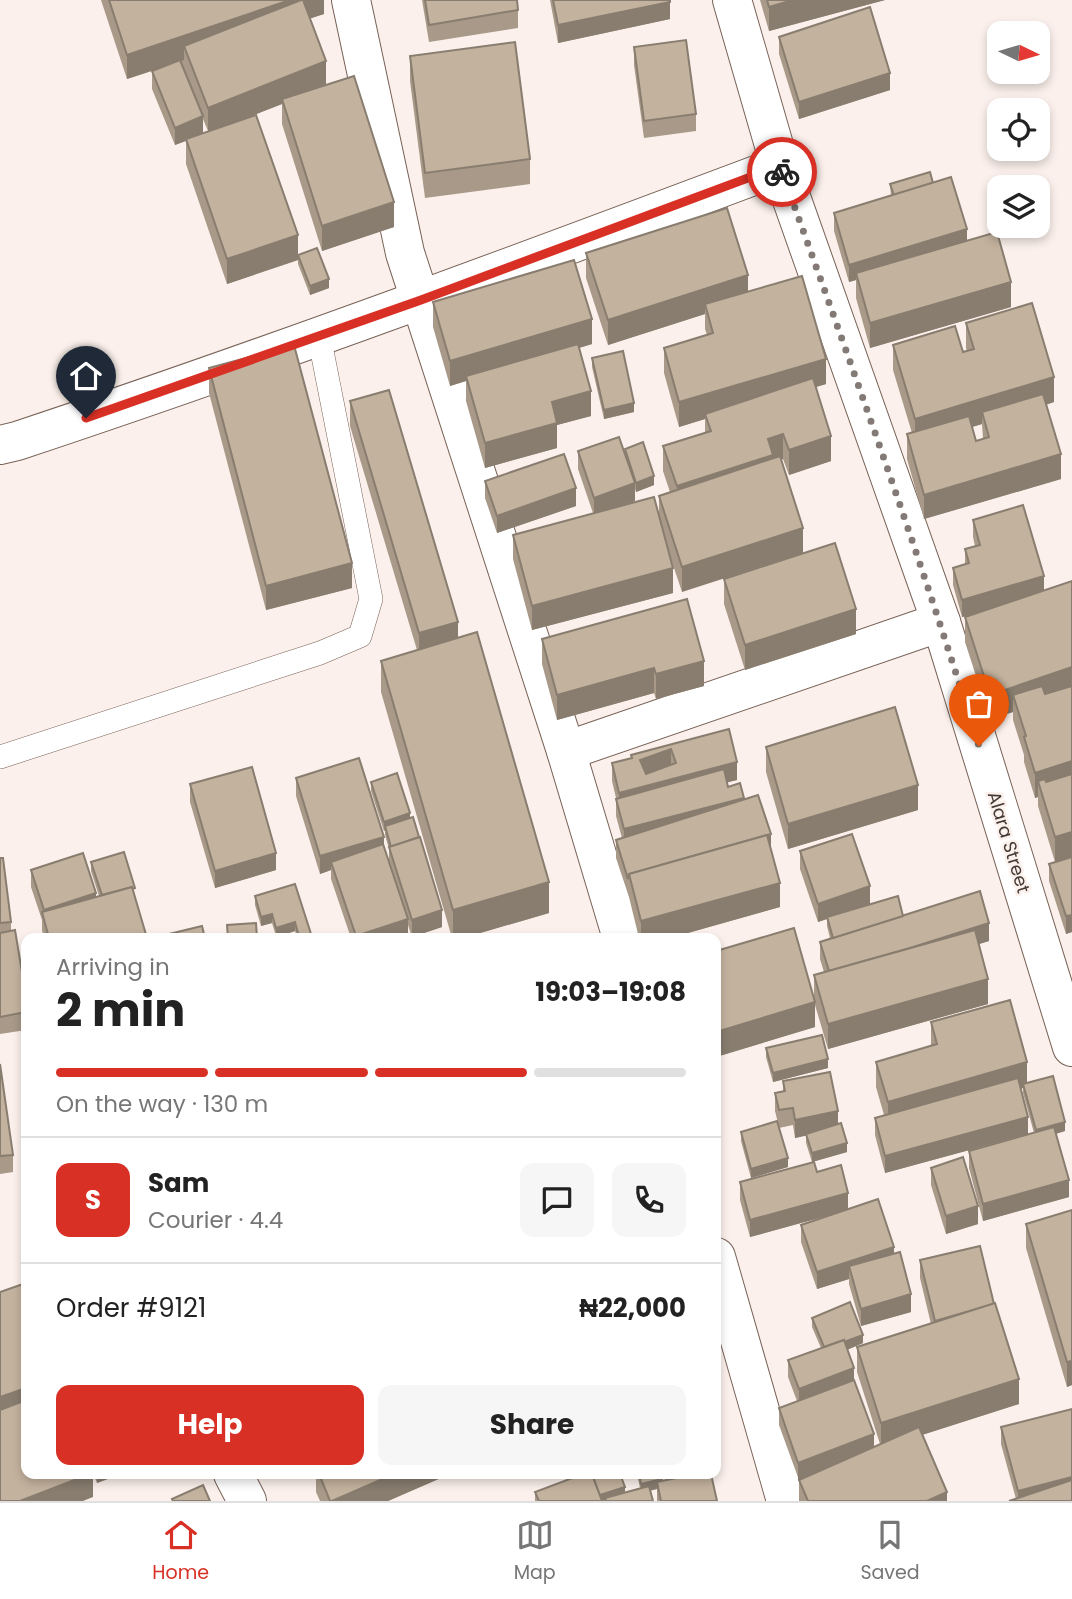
<!DOCTYPE html>
<html lang="en">
<head>
<meta charset="utf-8">
<style>
  :root { --surface:#fff; --page:#f6f6f6; --text:#222; --muted:#767676; --line:#e0e0e0; --accent:#d93025 }
  body { margin:0; font-family:Poppins,sans-serif; background:var(--page); color:var(--text); height:100vh; display:flex; flex-direction:column; font-size:26px; white-space:nowrap }
  * { box-sizing:border-box; margin:0 }
  p { font-size:23px; color:var(--muted) }
  .icon { flex:none; width:38px; height:38px; fill:none; stroke:currentColor; stroke-width:2; stroke-linecap:round; stroke-linejoin:round }
  .map { position:relative; flex:1; overflow:hidden }
  .drawer { position:absolute; left:21px; top:933px; width:700px; height:546px; display:flex; flex-direction:column; background:var(--surface); border-radius:14px; box-shadow:0 4px 10px #0003 }
  .drawer>* { flex:none }
  .needle { width:46px; rotate:95deg }
  .controls { position:absolute; left:987px; top:21px; display:grid; gap:14px }
  .controls a { display:grid; place-items:center; width:63px; height:63px; border-radius:14px; background:var(--surface); box-shadow:0 4px 10px #0003; font-size:35px }
  .pin { position:absolute; display:grid; place-items:center; width:60px; height:60px; color:#fff; margin:-72px -30px; border-radius:50% 50% 50% 0; rotate:-45deg; box-shadow:0 0 7px #0007 }
  .pin .icon { rotate:45deg }
  .courier { position:absolute; display:grid; place-items:center; width:70px; height:70px; margin:-35px; border:5px solid #d93025; border-radius:50%; background:#fff; color:#222; box-shadow:0 2px 9px #0007 }
  .head em { font-style:normal; font-weight:700 }
  .head div { display:flex; flex-direction:column-reverse }
  .head { display:flex; align-items:center; justify-content:space-between; height:119px; padding:0 35px }
  h1 { font-size:46px; font-weight:700; line-height:52px }
  .bar { display:grid; grid-template-columns:repeat(4,1fr); gap:10px 7px; align-content:center; height:84px; padding:0 35px }
  .bar i { height:9px; border-radius:5px; background:var(--line) }
  .bar .current { background:var(--accent) }
  .bar p { grid-column:span 4 }
  .line { display:flex; align-items:center; gap:18px; padding:0 35px; border-top:2px solid var(--line) }
  .line div { flex:1 }
  .round { display:grid; place-items:center; flex:none; width:74px; height:74px; border-radius:14px; background:var(--page) }
  .button { display:flex; gap:14px; margin-top:auto; padding:14px 35px }
  .button a { flex:1; height:80px; border-radius:14px; background:var(--accent); color:#fff; font-size:28px; font-weight:700; line-height:80px; text-align:center }
  .button a+a { background:var(--page); color:var(--text) }
  .menu { display:flex; justify-content:space-around; align-items:center; height:98px; border-top:2px solid var(--line); background:var(--surface); font-size:19px; color:var(--muted) }
  .menu a { display:grid; justify-items:center; gap:4px }
  .menu .current { color:var(--accent) }
  .map>svg:first-child { display:block }
  .lines { fill:none; stroke-linecap:round; stroke-linejoin:round }
  .lane-casing { stroke:#786257; stroke-width:24 }
  .street-casing { stroke:#786257; stroke-width:40 }
  .lane { stroke:#fff; stroke-width:23 }
  .street { stroke:#fff; stroke-width:38 }
  .wall { fill:#a89988; fill-rule:evenodd }
  .shaded-wall { fill:#887d6f }
  .building { fill:#c3b29e; stroke:#887d6f; stroke-width:2; fill-rule:evenodd }
  .done { stroke:#847a75; stroke-width:7; stroke-dasharray:0 12.6 }
  .route { stroke:#d93025; stroke-width:9 }
  .labels { text-anchor:middle; dominant-baseline:central; stroke-width:5; stroke-linejoin:round; paint-order:stroke }
  .street-label { font-size:18px; fill:#443a35; stroke:#fbf0eb }
</style>
</head>
<body>
<div class="map">
<svg width="1072" height="1501" viewBox="0 0 1072 1501">
  <rect width="100%" height="100%" fill="#fbf0eb"/>
  <g class="lines">
    <defs>
      <path id="lane" d="M0 757 320 653 360 636 371 599 319 336"/>
      <g id="street">
        <path d="M351 0 405 253 566 751 622 938"/>
        <path d="M732 0 780 166 941 622 1072 1047"/>
        <path d="M0 445 17 441C273 356 527 261 780 166"/>
        <path d="M566 751 941 622"/>
        <path d="M716 1257 786 1501"/>
        <path d="M233 1474 247 1501"/>
      </g>
    </defs>
    <use href="#lane" class="lane-casing"/>
    <use href="#street" class="street-casing"/>
    <use href="#lane" class="lane"/>
    <use href="#street" class="street"/>
  </g>
  <g class="wall">
    <path d="M101 0H324V14L310 18 326 85 394 227 322 251 282 124V104L240 120 298 260 227 284 186 164V141L175 145 152 89V71L158 69 127 79ZM203 119 208 131 203 133Z"/>
    <path d="M422 0H517L518 10V28L429 42Z"/>
    <path d="M550 0H670V19L558 43Z"/>
    <path d="M760 0H885L769 31Z"/>
    <path d="M779 37 890 90 799 119 779 54Z"/>
    <path d="M634 47 696 114V131L644 138 634 65Z"/>
    <path d="M410 56 530 159V184L425 198 410 81Z"/>
    <path d="M933 183 967 241 1011 307 870 348 856 298V280L849 282 834 231V213L891 196 890 184Z"/>
    <path d="M586 253 748 291 826 384 816 387 831 461 789 475 783 459 781 460 682 592 668 550 673 593 532 630 513 559V535L593 513 578 469V451L625 453V449L654 485 636 492 635 489V501L620 506 659 514V496L670 492 663 471V446L705 433V419L679 427 664 373V348L707 335 705 329V314L608 345 586 278Z"/>
    <path d="M298 255 329 288 310 295 298 264Z"/>
    <path d="M433 302 592 344 579 348 591 416 557 425V448L485 468 466 401V381L450 386 433 327Z"/>
    <path d="M966 323 1054 402 1046 405 1061 479 924 519 907 459V434L912 433 893 370V345L963 352 967 351 966 348ZM982 424 983 439 976 441 972 427Z"/>
    <path d="M592 358 634 412 604 419 592 367Z"/>
    <path d="M209 368 352 588 266 610 209 393Z"/>
    <path d="M350 401 458 638 549 913 463 938H452L381 692V661L417 650 350 426Z"/>
    <path d="M485 481 576 506 497 533 485 498Z"/>
    <path d="M973 520 1044 591 1072 581V953V932L1066 934 1049 881V864L1055 862 1038 806V797L1035 798 1024 762V755L1013 720V712L990 719 965 642V617L975 613 962 617 953 585V568L965 564V549L975 546 973 537Z"/>
    <path d="M724 579 856 634 745 670 724 604Z"/>
    <path d="M687 599 704 686 656 699 654 693 557 720 542 664V639Z"/>
    <path d="M729 729 737 780 727 782 728 787 744 800 771 850 780 907 670 938H639L629 897 616 858V840L622 838 616 816V798L612 781V763L631 758V755Z"/>
    <path d="M766 747 918 810 788 849 766 772Z"/>
    <path d="M296 778 384 846 389 863V849L385 835V831H384L371 791V782L410 818 442 927 412 937 408 925V937L403 938H351L331 879V870L320 874 296 796Z"/>
    <path d="M190 784 276 870 215 888 190 802Z"/>
    <path d="M800 851 870 904 855 909 903 916 989 941 979 944 988 1004 828 1049 815 1005V1027L716 1057V951L814 997V975L824 972 820 959V942L830 938 827 926V919L818 922 800 869Z"/>
    <path d="M0 858 11 922V931L26 996V1030L0 1034Z"/>
    <path d="M91 862 135 897 147 938H44L42 930V920L31 887V870L96 897 99 896 91 871Z"/>
    <path d="M295 884 312 937 335 938H268V936H276L272 923 261 926 255 905V896ZM295 931 297 936H280Z"/>
    <path d="M931 1022 1027 1083 1065 1131 1056 1134 1069 1197 983 1221 969 1168V1151L1024 1135 885 1173 875 1135V1118L884 1115 876 1087V1062L931 1046ZM1023 1088V1093L1034 1133 1028 1134 1021 1089Z"/>
    <path d="M766 1048 828 1068 773 1082 766 1057Z"/>
    <path d="M0 1064 13 1155V1172L0 1174Z"/>
    <path d="M783 1081 838 1124 847 1152 812 1162 806 1143V1135L795 1138 793 1125 779 1128 788 1167 751 1178 741 1141V1132L778 1123 775 1111V1093L783 1091Z"/>
    <path d="M931 1168 978 1224 946 1234 931 1185Z"/>
    <path d="M817 1172 848 1209 894 1254 911 1312 861 1326 849 1284V1279L817 1289 801 1242V1225L826 1216 750 1237 740 1200V1182Z"/>
    <path d="M1072 1210V1385L1067 1387 1026 1248V1224Z"/>
    <path d="M920 1260 1019 1404 922 1435 947 1501H799V1480L779 1425V1408L797 1401 788 1377V1360L821 1348 812 1327V1318L863 1343 847 1350 854 1381 874 1447 880 1444 857 1372V1347L931 1324 920 1278Z"/>
    <path d="M1001 1427 1072 1501 1016 1499 1001 1444Z"/>
    <path d="M26 1474H121L97 1483 93 1474V1497Z"/>
    <path d="M316 1474H450L388 1501H320L316 1492Z"/>
    <path d="M637 1474H661L662 1481 665 1480 663 1474H711L717 1501H657V1489L650 1490 653 1501H535V1492H625L640 1488Z"/>
  </g>
  <g class="shaded-wall">
    <path d="M290 0H324V14L189 59 184 46V60L127 79V55Z"/>
    <path d="M793 0H885L769 31V7Z"/>
    <path d="M670 2V19L558 43V25Z"/>
    <path d="M326 61V86L282 99V104L208 133V108Z"/>
    <path d="M890 73V90L799 119V102Z"/>
    <path d="M203 116V134L175 145V128Z"/>
    <path d="M394 202V227L322 251V226Z"/>
    <path d="M967 229V246L856 273V280L849 282V265Z"/>
    <path d="M298 235V260L227 284V259Z"/>
    <path d="M748 275V300L705 304V314L608 345V320Z"/>
    <path d="M329 279V288L310 295V286Z"/>
    <path d="M1011 282V307L870 348V323Z"/>
    <path d="M592 319V344L467 381 466 376V381L450 386V361Z"/>
    <path d="M826 359V384L707 419 705 414V419L679 427V402Z"/>
    <path d="M1054 377V402L985 423 982 412V424L915 444V419Z"/>
    <path d="M591 391V416L557 425V448L485 468V443L552 402Z"/>
    <path d="M634 403V412L604 419V410Z"/>
    <path d="M783 434V459L773 462 677 511V486L768 439Z"/>
    <path d="M831 436V461L789 475V450Z"/>
    <path d="M1061 454V479L924 519V495Z"/>
    <path d="M654 476V485L636 492V483Z"/>
    <path d="M635 483V501L594 515V498Z"/>
    <path d="M576 488V506L497 533V516Z"/>
    <path d="M803 528V553L682 592V567Z"/>
    <path d="M352 563V588L266 610V586Z"/>
    <path d="M673 568V593L532 630V606Z"/>
    <path d="M1044 576V594L962 617V600Z"/>
    <path d="M856 609V634L745 670V645Z"/>
    <path d="M458 622V646L419 658V633Z"/>
    <path d="M704 661V686L656 699V674Z"/>
    <path d="M1072 667V691L1018 710 1013 695V712L990 719V695Z"/>
    <path d="M654 668V693L557 720V695Z"/>
    <path d="M671 749V766L640 778V760Z"/>
    <path d="M1072 761V786L1038 781V797L1035 798V773Z"/>
    <path d="M737 762V780L619 810V793Z"/>
    <path d="M918 785V810L788 849V824Z"/>
    <path d="M744 798V815L624 847V829Z"/>
    <path d="M410 813V822L385 826 384 831V822Z"/>
    <path d="M1072 832V857L1055 862V837Z"/>
    <path d="M771 834V851L634 895Z"/>
    <path d="M384 837V854L331 862V870L320 874V856Z"/>
    <path d="M276 853V870L215 888V871Z"/>
    <path d="M549 882V913L463 938H453V910Z"/>
    <path d="M780 883V907L670 938H641V921Z"/>
    <path d="M870 886V904L818 922V904Z"/>
    <path d="M96 893V910L44 920V910Z"/>
    <path d="M442 910V927L412 937V920Z"/>
    <path d="M272 914V923L261 926V917Z"/>
    <path d="M1072 915V932L1066 934V916Z"/>
    <path d="M408 919V937L403 938H356V936Z"/>
    <path d="M295 922V931L276 937V928Z"/>
    <path d="M989 923V941L829 990V973Z"/>
    <path d="M988 979V1004L828 1049V1024Z"/>
    <path d="M815 1002V1027L716 1057V1032Z"/>
    <path d="M828 1059V1068L773 1082V1073Z"/>
    <path d="M1027 1062V1087L1023 1084V1088L888 1127V1102Z"/>
    <path d="M838 1111V1129L795 1138V1120Z"/>
    <path d="M1028 1117V1134L885 1173V1156Z"/>
    <path d="M1065 1122V1131L1036 1139V1130Z"/>
    <path d="M847 1143V1152L812 1162V1153Z"/>
    <path d="M788 1158V1167L751 1178V1169Z"/>
    <path d="M1069 1180V1197L983 1221V1204Z"/>
    <path d="M848 1193V1210L750 1237V1220Z"/>
    <path d="M978 1206V1224L946 1234V1216Z"/>
    <path d="M894 1247V1264L849 1266V1279L817 1289V1272Z"/>
    <path d="M911 1294V1312L861 1326V1309Z"/>
    <path d="M863 1335V1343L825 1359V1350Z"/>
    <path d="M1072 1361V1385L1067 1387V1362Z"/>
    <path d="M854 1368V1386L799 1406V1389Z"/>
    <path d="M1019 1379V1404L881 1448V1423Z"/>
    <path d="M26 1388V1413L0 1422V1397Z"/>
    <path d="M874 1434V1452L798 1480V1463Z"/>
    <path d="M90 1474H93V1497L83 1501H20Z"/>
    <path d="M97 1474H121L97 1483Z"/>
    <path d="M394 1474H450L388 1501H332Z"/>
    <path d="M1072 1477V1495L1018 1501V1491Z"/>
    <path d="M662 1479V1488L657 1482V1489L641 1493V1484Z"/>
    <path d="M625 1487V1496L605 1498V1501H599V1495Z"/>
    <path d="M947 1492V1501H927Z"/>
  </g>
  <g class="building">
    <path d="M109 0H290L127 55Z"/>
    <path d="M301 0H303L326 61 208 108 184 46Z"/>
    <path d="M425 0H517L518 10 429 25Z"/>
    <path d="M553 0H670V2L558 25Z"/>
    <path d="M767 0H793L769 7Z"/>
    <path d="M870 7 890 73 799 102 779 37Z"/>
    <path d="M686 40 696 114 644 121 634 47Z"/>
    <path d="M515 42 530 159 425 173 410 56Z"/>
    <path d="M180 60 203 116 175 128 152 71Z"/>
    <path d="M354 76 394 202 322 226 282 99Z"/>
    <path d="M256 115 298 235 227 259 186 139Z"/>
    <path d="M930 172 933 183 894 195 890 184Z"/>
    <path d="M951 177 967 229 849 265 834 213Z"/>
    <path d="M727 208 748 275 608 320 586 253Z"/>
    <path d="M997 232 1011 282 870 323 856 273Z"/>
    <path d="M317 248 329 279 310 286 298 255Z"/>
    <path d="M574 260 592 319 450 361 433 302Z"/>
    <path d="M802 276 826 359 679 402 664 348 713 333 705 304Z"/>
    <path d="M1032 303 1054 377 915 419 893 345 955 326 963 352 974 349 966 323Z"/>
    <path d="M578 344 591 391 552 402 557 423 485 443 466 376Z"/>
    <path d="M294 345 352 563 266 586 209 368Z"/>
    <path d="M623 351 634 403 604 410 592 358Z"/>
    <path d="M813 378 831 436 789 450 783 434 768 439 773 455 677 486 663 446 711 431 705 414Z"/>
    <path d="M389 390 458 622 419 633 350 401Z"/>
    <path d="M1043 394 1061 454 924 495 907 434 969 416 976 441 989 437 982 412Z"/>
    <path d="M619 437 635 483 594 498 578 451Z"/>
    <path d="M643 442 654 476 636 483 625 449Z"/>
    <path d="M564 454 576 488 497 516 485 481Z"/>
    <path d="M780 456 803 528 682 567 659 496Z"/>
    <path d="M654 497 673 568 532 606 513 535Z"/>
    <path d="M1023 505 1044 576 962 600 953 568 969 563 965 549 980 545 973 520Z"/>
    <path d="M835 543 856 609 745 645 724 579Z"/>
    <path d="M1072 581V667L990 695 965 617Z"/>
    <path d="M687 599 704 661 656 674 654 668 557 695 542 639Z"/>
    <path d="M477 632 549 882 453 910 381 661Z"/>
    <path d="M1042 686 1045 694 1072 686V761L1035 773 1024 737 1026 736 1013 695Z"/>
    <path d="M895 707 918 785 788 824 766 747Z"/>
    <path d="M729 729 737 762 619 793 612 763 632 758 631 755ZM671 749 676 763 646 774 640 760Z"/>
    <path d="M359 758 384 837 320 856 296 778Z"/>
    <path d="M252 767 276 853 215 871 190 784Z"/>
    <path d="M724 769 728 787 740 783 744 798 624 829 616 799Z"/>
    <path d="M397 773 410 813 384 822 371 782Z"/>
    <path d="M1072 774V832L1055 837 1038 781 1045 779 1046 782Z"/>
    <path d="M758 795 771 834 629 874 628 879 616 840Z"/>
    <path d="M413 817 419 837 391 847 385 826Z"/>
    <path d="M852 834 870 886 818 904 800 851Z"/>
    <path d="M767 835 780 883 641 921 629 874Z"/>
    <path d="M420 837 442 910 412 920 389 847Z"/>
    <path d="M383 844 408 919 356 936 331 862Z"/>
    <path d="M124 852 135 888 132 889V887L102 895 91 862Z"/>
    <path d="M83 853 96 893 44 910 31 870Z"/>
    <path d="M1072 857V915L1066 916 1049 864Z"/>
    <path d="M0 858H3L11 922 0 923Z"/>
    <path d="M295 884 312 937H299L295 922 276 928 272 914 261 917 255 896Z"/>
    <path d="M132 887 147 938H49L42 912Z"/>
    <path d="M980 891 989 923 907 949 829 971 820 942Z"/>
    <path d="M898 896 903 916 833 938 827 917Z"/>
    <path d="M256 923 257 938H228L227 925Z"/>
    <path d="M202 926 205 938H162L161 936Z"/>
    <path d="M794 928 815 1002 716 1032V951Z"/>
    <path d="M15 930 26 996V1012L0 1017V933Z"/>
    <path d="M975 930 988 979 828 1024 814 975Z"/>
    <path d="M268 936 335 937V938H268Z"/>
    <path d="M1010 1000 1027 1062 888 1102 876 1062 937 1044 931 1022Z"/>
    <path d="M822 1035 828 1059 773 1073 766 1048Z"/>
    <path d="M0 1064 13 1155 0 1156Z"/>
    <path d="M830 1072 838 1111 795 1120 793 1108 779 1110 775 1093 785 1091 783 1081Z"/>
    <path d="M1053 1076 1065 1122 1036 1130 1023 1084Z"/>
    <path d="M1018 1078 1028 1117 885 1156 875 1118Z"/>
    <path d="M777 1121 788 1158 751 1169 741 1132Z"/>
    <path d="M841 1123 847 1143 812 1153 806 1134Z"/>
    <path d="M1054 1127 1069 1180 983 1204 969 1151Z"/>
    <path d="M963 1157 978 1206 946 1216 931 1168Z"/>
    <path d="M814 1162 817 1172 841 1165 848 1193 750 1220 740 1182Z"/>
    <path d="M878 1199 894 1247 817 1272 801 1225Z"/>
    <path d="M1072 1210V1361L1067 1362 1026 1224Z"/>
    <path d="M980 1246 994 1304 935 1321 920 1260Z"/>
    <path d="M900 1252 911 1294 861 1309 849 1266Z"/>
    <path d="M26 1283V1388L0 1397V1292Z"/>
    <path d="M850 1302 863 1335 844 1342V1340L824 1347 812 1318Z"/>
    <path d="M995 1303 1019 1379 881 1423 857 1347Z"/>
    <path d="M844 1340 854 1368 799 1389 788 1360Z"/>
    <path d="M854 1380 874 1434 798 1463 779 1408Z"/>
    <path d="M26 1400V1474H90L20 1501H0V1410Z"/>
    <path d="M1072 1409V1477L1018 1491 1001 1427Z"/>
    <path d="M919 1427 947 1492 927 1501H808L799 1480Z"/>
    <path d="M319 1474H394L332 1501H330Z"/>
    <path d="M583 1474H592L602 1501H539L535 1492Z"/>
    <path d="M592 1474H620L625 1487 600 1495Z"/>
    <path d="M639 1474H661L662 1479 641 1484Z"/>
    <path d="M666 1474H696L668 1480Z"/>
    <path d="M696 1474H711L717 1501H661L657 1482Z"/>
    <path d="M1072 1480V1501H1009Z"/>
    <path d="M203 1485 210 1501H173L172 1499Z"/>
    <path d="M649 1486 653 1501H606L605 1498Z"/>
  </g>
  <g class="lines">
    <path class="done" d="M782 172C851 363 919 553 979 746"/>
    <path class="route" d="M86 418 421 300 780 166 782 172"/>
  </g>
  <g class="labels">
    <g class="street-label">
      <text transform="translate(1009 842) rotate(73)">Alara Street</text>
    </g>
  </g>
</svg>
<div class="controls">
<a><svg class="needle" viewBox="-14 -14 28 28"><path d="M0-13l5 13h-10z" fill="#e53935"/><path d="M0 13l5-13h-10z" fill="#767676"/></svg></a>
<a><svg class="icon" aria-label="locate" viewBox="0 0 24 24"><circle cx="12" cy="12" r="6"/><path d="M12 2v4M12 18v4M2 12h4M18 12h4"/></svg></a>
<a><svg class="icon" aria-label="layers" viewBox="0 0 24 24"><path d="M12 4l9 5-9 5-9-5zM3 14l9 5 9-5"/></svg></a>
</div>
<div class="pin" style="left:979px;top:746px;background:#ea580c"><svg class="icon" aria-label="bag" viewBox="0 0 24 24"><path d="M5 8h14l-1 12H6zM9 8a3 3 0 0 1 6 0"/></svg></div>
<div class="pin" style="left:86px;top:418px;background:#1f2937"><svg class="icon" aria-label="home" viewBox="0 0 24 24"><path d="M3 11l9-7 9 7M6 9v11h12V9"/></svg></div>
<div class="courier" style="left:782px;top:172px"><svg class="icon" aria-label="bike" viewBox="0 0 24 24"><circle cx="6" cy="16" r="4"/><circle cx="18" cy="16" r="4"/><path d="M6 16l4-8h5l3 8M10 8l3 8H6M13 5h3"/></svg></div>
<section class="drawer">
<div class="head"><div><h1>2 min</h1><p>Arriving in</p></div><em>19:03–19:08</em></div>
<div class="bar"><i class="current"></i><i class="current"></i><i class="current"></i><i></i><p>On the way · 130 m</p></div>
<div class="line" style="height:126px"><b class="round" style="background:var(--accent);color:#fff">S</b><div><b>Sam</b><p>Courier · 4.4</p></div><a class="round"><svg class="icon" aria-label="chat" viewBox="0 0 24 24"><path d="M4 5h16v11H9l-5 4z"/></svg></a><a class="round"><svg class="icon" aria-label="phone" viewBox="0 0 24 24"><path d="M5 4h4l2 5-3 2q2 4 5 5l2-3 5 2v4C11 20 4 13 5 4z"/></svg></a></div>
<div class="line" style="height:91px"><div>Order #9121</div><b>₦22,000</b></div>
<div class="button"><a>Help</a><a>Share</a></div>
</section>
</div>
<nav class="menu">
<a class="current"><svg class="icon" aria-label="home" viewBox="0 0 24 24"><path d="M3 11l9-7 9 7M6 9v11h12V9"/></svg>Home</a>
<a><svg class="icon" aria-label="map" viewBox="0 0 24 24"><path d="M3 6l6-2 6 2 6-2v14l-6 2-6-2-6 2zM9 4v14M15 6v14"/></svg>Map</a>
<a><svg class="icon" aria-label="saved" viewBox="0 0 24 24"><path d="M7 4h10v16l-5-4-5 4z"/></svg>Saved</a>
</nav>
</body>
</html>
